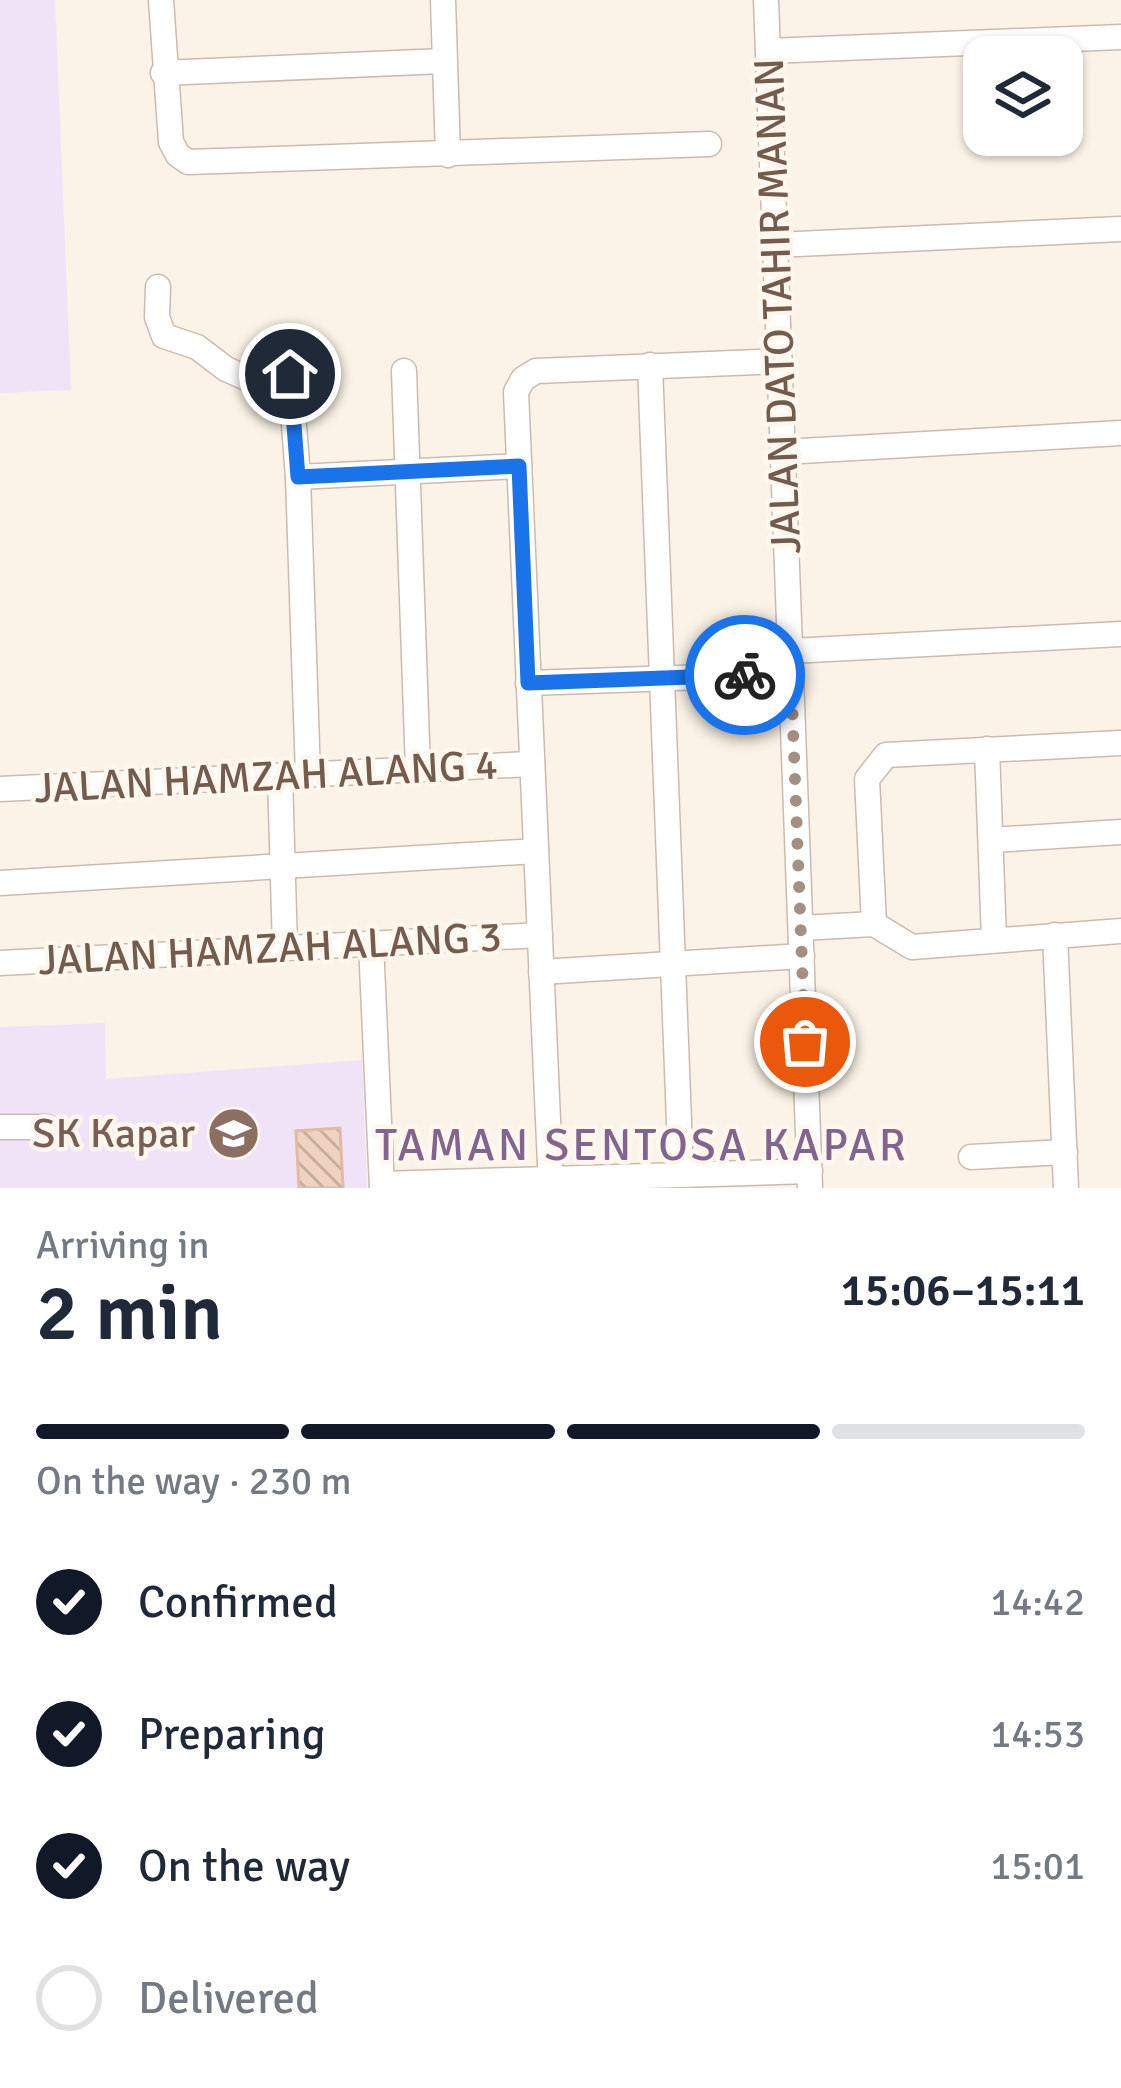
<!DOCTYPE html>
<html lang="en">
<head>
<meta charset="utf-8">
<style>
  :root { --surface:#fff; --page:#f6f6f7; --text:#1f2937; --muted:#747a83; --line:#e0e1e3; --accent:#111827 }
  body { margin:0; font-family:Signika,sans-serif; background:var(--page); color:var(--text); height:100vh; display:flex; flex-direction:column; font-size:45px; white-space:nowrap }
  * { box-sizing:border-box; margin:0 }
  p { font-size:39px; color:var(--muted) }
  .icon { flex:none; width:66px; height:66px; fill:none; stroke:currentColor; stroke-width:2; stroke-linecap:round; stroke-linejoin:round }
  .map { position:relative; height:1188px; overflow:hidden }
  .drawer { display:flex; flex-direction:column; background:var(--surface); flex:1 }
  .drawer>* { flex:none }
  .tools { position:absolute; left:963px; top:36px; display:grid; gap:24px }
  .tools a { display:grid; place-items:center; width:120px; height:120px; border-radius:24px; background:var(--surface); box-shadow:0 3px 9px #0004; font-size:60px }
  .pin { position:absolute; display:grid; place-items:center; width:102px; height:102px; color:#fff; margin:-51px; border:6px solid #fff; border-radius:50%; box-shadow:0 3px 12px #0007 }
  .courier { position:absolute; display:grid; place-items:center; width:120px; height:120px; margin:-60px; border:9px solid #1a73e8; border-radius:50%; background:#fff; color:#222; box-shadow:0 3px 15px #0007 }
  .head em { font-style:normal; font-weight:600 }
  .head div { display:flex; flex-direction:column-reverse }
  .head { display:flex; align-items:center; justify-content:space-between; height:204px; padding:0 36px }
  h1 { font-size:78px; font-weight:600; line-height:90px }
  .bar { display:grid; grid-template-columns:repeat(4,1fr); gap:18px 12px; align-content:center; height:144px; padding:0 36px }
  .bar i { height:15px; border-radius:9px; background:var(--line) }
  .bar .selected { background:var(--accent) }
  .bar p { grid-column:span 4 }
  ol { padding:0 36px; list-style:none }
  li { display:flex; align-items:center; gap:36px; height:132px }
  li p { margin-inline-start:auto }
  li .icon { padding:12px; border-radius:50%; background:var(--accent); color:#fff; stroke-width:4 }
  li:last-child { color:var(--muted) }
  li i { width:66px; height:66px; border:6px solid var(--line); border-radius:50% }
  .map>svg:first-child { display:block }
  .education { fill:#f0e3f7 }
  .building { fill:url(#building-back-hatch); stroke:#e0baa2; stroke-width:3 }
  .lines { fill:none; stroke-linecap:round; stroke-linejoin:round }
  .minor-casing { stroke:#ccbbad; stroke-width:27 }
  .minor { stroke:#fff; stroke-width:24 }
  .done { stroke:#a39083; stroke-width:12; stroke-dasharray:0 21.6 }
  .route { stroke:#1a73e8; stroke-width:15 }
  .labels { text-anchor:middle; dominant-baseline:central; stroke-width:9; stroke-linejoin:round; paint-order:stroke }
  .street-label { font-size:42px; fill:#735b4d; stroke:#fef7ed }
  .education-label { font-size:42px; fill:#785e54; stroke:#fef7ed; text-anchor:end }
  .neighbourhood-label { font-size:45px; letter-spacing:3px; fill:#81658f; stroke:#fef7ed }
</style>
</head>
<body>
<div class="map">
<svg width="1121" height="1188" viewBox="0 0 1121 1188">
  <defs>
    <pattern id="building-back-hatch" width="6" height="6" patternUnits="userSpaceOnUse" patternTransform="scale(3)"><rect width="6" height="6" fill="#efd3c0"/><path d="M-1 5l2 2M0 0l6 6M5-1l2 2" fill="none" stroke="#c6ae9e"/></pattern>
  </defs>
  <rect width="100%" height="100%" fill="#fbf3e7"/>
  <g class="education">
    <path d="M0 0H55L71 390 0 393Z"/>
    <path d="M105 1023 106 1079 362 1060 367 1188H0V1027Z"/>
  </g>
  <path class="building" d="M340 1128 343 1188H299L296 1131Z"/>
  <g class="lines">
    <defs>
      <g id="minor">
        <path d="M161 0 171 142 178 155 188 162 709 144"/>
        <path d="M443 0 448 155"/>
        <path d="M766 0 810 1188"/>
        <path d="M768 51 1121 37"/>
        <path d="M163 73 444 61"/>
        <path d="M776 245 1121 229"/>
        <path d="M158 287 157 317 164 336 197 347 226 369 292 398"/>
        <path d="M650 365 681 1174"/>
        <path d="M404 371 418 770"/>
        <path d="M290 374 298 477 308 775"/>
        <path d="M783 452 1121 433"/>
        <path d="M298 477 519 466"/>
        <path d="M791 651 1121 634"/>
        <path d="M528 683 791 674"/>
        <path d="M987 749 994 939"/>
        <path d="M280 776 285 948"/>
        <path d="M0 789 532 764"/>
        <path d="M992 840 1121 832"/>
        <path d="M0 883 536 851"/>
        <path d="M874 924 867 779 886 755 1121 743"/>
        <path d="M801 928 874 924 912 947 1121 931"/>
        <path d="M1055 935 1066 1188"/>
        <path d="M371 944 382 1188"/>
        <path d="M0 963 540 935"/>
        <path d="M541 972 802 956"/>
        <path d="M0 1127H47"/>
        <path d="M971 1157 1065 1152"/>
        <path d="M382 1184 810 1171"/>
        <path d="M551 1188 516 392 523 379 536 371 780 361"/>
      </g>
    </defs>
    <use href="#minor" class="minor-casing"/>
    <use href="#minor" class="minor"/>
  </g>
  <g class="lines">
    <path class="done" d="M745 675 791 674 805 1042"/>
    <path class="route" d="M290 374 298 477 519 466 528 683 745 675"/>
  </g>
  <defs>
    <symbol id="school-disc" viewBox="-11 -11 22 22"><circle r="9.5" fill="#8d6e63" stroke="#fef7ed"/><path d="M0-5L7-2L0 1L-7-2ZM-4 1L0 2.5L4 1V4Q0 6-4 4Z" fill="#fff"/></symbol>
  </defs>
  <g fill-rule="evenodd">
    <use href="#school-disc" x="204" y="1104" width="59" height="59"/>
  </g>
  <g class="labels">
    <g class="street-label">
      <text transform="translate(778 306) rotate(-92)">JALAN DATO TAHIR MANAN</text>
      <text transform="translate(266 777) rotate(-3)">JALAN HAMZAH ALANG 4</text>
      <text transform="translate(270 949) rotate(-3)">JALAN HAMZAH ALANG 3</text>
    </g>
    <g class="education-label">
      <text x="195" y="1133">SK Kapar</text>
    </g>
    <g class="neighbourhood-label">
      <text x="642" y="1145">TAMAN SENTOSA KAPAR</text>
    </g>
  </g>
</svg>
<div class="tools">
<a><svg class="icon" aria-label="layers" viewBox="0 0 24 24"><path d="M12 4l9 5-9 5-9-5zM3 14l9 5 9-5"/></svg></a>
</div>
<div class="pin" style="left:805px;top:1042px;background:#ea580c"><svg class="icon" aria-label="bag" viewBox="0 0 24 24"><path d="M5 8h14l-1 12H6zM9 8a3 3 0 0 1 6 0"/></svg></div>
<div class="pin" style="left:290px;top:374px;background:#1f2937"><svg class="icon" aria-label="home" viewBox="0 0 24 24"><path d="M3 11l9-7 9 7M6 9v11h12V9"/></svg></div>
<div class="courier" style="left:745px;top:675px"><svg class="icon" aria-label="bike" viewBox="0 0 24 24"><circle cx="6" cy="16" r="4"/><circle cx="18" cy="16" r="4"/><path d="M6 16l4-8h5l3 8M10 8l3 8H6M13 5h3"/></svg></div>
</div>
<section class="drawer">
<div class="head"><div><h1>2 min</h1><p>Arriving in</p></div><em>15:06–15:11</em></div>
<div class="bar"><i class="selected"></i><i class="selected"></i><i class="selected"></i><i></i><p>On the way · 230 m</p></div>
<ol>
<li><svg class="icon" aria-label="check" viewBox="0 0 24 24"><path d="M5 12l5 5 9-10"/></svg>Confirmed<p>14:42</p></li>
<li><svg class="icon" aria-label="check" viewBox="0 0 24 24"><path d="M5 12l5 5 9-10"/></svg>Preparing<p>14:53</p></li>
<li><svg class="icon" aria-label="check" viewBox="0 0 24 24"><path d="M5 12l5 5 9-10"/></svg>On the way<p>15:01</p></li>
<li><i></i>Delivered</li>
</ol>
</section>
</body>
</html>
